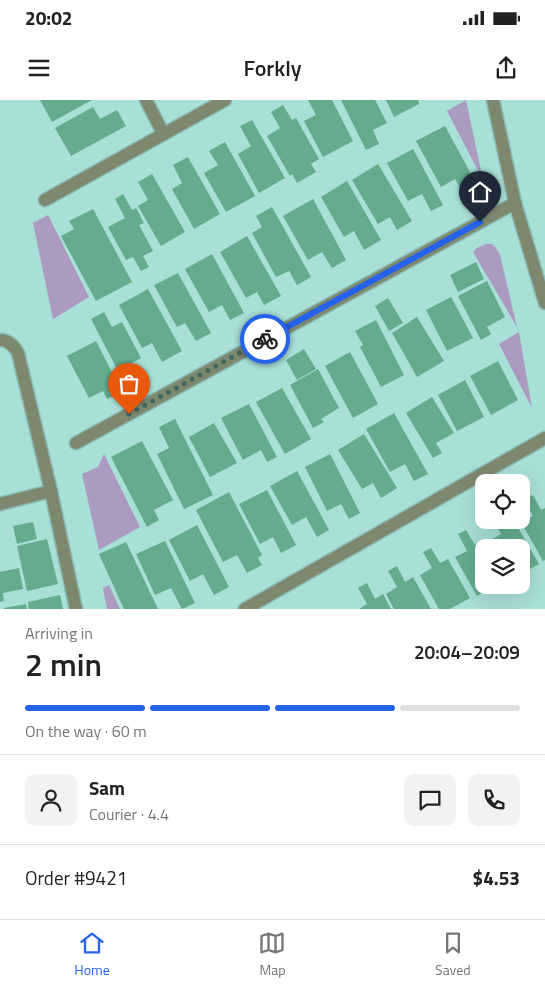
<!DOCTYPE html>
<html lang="en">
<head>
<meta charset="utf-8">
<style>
  :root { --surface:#fff; --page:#f2f2f2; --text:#222; --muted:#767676; --line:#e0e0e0; --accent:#2563eb }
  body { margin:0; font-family:"Titillium Web",sans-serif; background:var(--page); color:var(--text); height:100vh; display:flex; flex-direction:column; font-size:19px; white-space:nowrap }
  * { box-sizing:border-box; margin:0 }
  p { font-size:16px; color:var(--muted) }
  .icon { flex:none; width:28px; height:28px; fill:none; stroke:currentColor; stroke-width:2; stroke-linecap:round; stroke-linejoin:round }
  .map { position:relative; height:509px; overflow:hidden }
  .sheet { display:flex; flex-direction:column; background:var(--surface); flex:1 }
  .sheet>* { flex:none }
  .tools { position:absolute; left:475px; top:374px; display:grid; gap:10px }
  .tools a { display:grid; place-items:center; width:55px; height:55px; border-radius:10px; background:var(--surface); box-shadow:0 5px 20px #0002; font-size:25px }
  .pin { position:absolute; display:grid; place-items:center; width:42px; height:42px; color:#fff; margin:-51px -21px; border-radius:50% 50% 50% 0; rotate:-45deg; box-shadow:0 0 5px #0007 }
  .pin .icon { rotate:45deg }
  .courier { position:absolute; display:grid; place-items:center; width:50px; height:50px; margin:-25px; border:4px solid #2563eb; border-radius:50%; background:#fff; color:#222; box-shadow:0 1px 6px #0007 }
  .headline em { font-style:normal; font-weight:600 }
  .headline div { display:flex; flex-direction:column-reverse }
  .headline { display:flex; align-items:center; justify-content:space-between; height:85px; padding:0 25px }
  h1 { font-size:32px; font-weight:600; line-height:38px }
  .bar { display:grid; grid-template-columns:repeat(4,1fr); gap:8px 5px; align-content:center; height:60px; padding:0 25px }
  .bar i { height:6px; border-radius:4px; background:var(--line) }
  .bar .selected { background:var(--accent) }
  .bar p { grid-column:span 4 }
  .line { display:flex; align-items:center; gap:12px; padding:0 25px; border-top:1px solid var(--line) }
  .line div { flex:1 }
  .round { display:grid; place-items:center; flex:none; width:52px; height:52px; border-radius:10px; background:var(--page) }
  .status { display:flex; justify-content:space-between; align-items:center; height:35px; padding:0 25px; background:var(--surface); direction:ltr }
  .status svg { height:14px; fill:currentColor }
  header { display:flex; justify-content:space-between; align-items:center; height:65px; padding:0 25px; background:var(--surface); font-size:22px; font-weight:600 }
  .menu { display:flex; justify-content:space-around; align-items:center; height:70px; border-top:1px solid var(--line); background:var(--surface); font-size:14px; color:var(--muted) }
  .menu a { display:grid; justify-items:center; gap:2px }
  .menu .selected { color:var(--accent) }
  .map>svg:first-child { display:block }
  .green { fill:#ab9bc0 }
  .building { fill:#64ac8d }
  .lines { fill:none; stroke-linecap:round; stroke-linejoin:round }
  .street-casing { stroke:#89bab3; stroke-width:15 }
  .street { stroke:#7e886f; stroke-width:12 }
  .done { stroke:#456661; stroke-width:5; stroke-dasharray:0 9 }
  .route { stroke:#2563eb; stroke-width:6 }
</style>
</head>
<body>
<div class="status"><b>20:02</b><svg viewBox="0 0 49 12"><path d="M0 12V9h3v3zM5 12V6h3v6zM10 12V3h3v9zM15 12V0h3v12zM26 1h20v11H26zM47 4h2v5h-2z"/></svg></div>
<header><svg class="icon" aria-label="menu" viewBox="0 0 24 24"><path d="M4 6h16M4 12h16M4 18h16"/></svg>Forkly<svg class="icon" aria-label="share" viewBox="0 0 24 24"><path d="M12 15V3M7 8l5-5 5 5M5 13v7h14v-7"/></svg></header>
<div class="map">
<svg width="545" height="509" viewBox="0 0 545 509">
  <rect width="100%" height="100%" fill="#a8dfd7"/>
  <g class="green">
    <path d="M466 0 483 80 447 11Z"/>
    <path d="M48 115 89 197 53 219 33 123Z"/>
    <path d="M486 144H492L496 148 500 155 517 227 473 152 477 148Z"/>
    <path d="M519 232 532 308 499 244Z"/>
    <path d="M104 354 140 427 99 450 82 374 98 367Z"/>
    <path d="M109 485 120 509H107L103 488Z"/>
  </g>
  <g class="building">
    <path d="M40 0H92L52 22Z"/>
    <path d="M308 0H332L353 41 323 57 304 21 316 15Z"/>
    <path d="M341 0H375L387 23 373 30 379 44 366 50Z"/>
    <path d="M386 0H418L419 4 394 17Z"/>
    <path d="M283 5 292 20 296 18 319 59 311 64 316 72 297 83 292 74 290 76 267 36 280 28 271 12Z"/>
    <path d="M93 7 100 19 117 10 126 26 71 56 55 28Z"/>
    <path d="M252 20 285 78 259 93 238 54 251 46 240 26Z"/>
    <path d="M445 26 477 85 463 93 455 79 441 87 416 41Z"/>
    <path d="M225 42 255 96 226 112 204 73 218 65 209 51Z"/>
    <path d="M413 49 443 105 431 111 422 94 408 101 387 63Z"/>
    <path d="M188 57 220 114 194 129 172 89 182 83 173 65Z"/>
    <path d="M378 64 412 121 397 130 390 117 378 124 352 80Z"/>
    <path d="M152 74 185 132 161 146 138 106 148 100 138 82Z"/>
    <path d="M347 81 381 140 364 150 354 131 344 137 321 97Z"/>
    <path d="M123 94 132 110 136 108 144 123 139 125 153 151 143 156 149 167 141 171 133 157 126 160 108 127 125 118 115 99Z"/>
    <path d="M313 99 346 160 332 168 322 152 308 160 283 116Z"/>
    <path d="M272 107 311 177 297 185 289 171 276 177 252 133 262 127 256 116Z"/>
    <path d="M93 109 132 182 96 201 61 136 74 129 69 121Z"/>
    <path d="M247 136 281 196 264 205 257 192 246 198 220 152Z"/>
    <path d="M212 154 244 213 230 220 222 205 209 212 185 169Z"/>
    <path d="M476 162 484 179 458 192 450 175Z"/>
    <path d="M178 173 211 233 196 241 185 223 177 227 154 185Z"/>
    <path d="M487 181 505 217 487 227 491 234 481 240 458 196Z"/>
    <path d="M148 189 182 251 162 262 152 243 142 248 119 205Z"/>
    <path d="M451 197 473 238 447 251 426 210Z"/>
    <path d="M388 198 403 223 389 231 375 206Z"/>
    <path d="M104 212 112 227 122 222 141 258 130 264 145 292 132 298 91 219Z"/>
    <path d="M417 217 444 261 417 277 392 233Z"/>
    <path d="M376 220 404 275 381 287 360 247 363 245 355 231Z"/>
    <path d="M96 241 122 292 107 299 103 291 89 298 67 256Z"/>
    <path d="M304 249 316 269 297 280 286 260Z"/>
    <path d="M350 252 378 304 353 318 325 266Z"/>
    <path d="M498 261 518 300 491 315 470 276Z"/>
    <path d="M318 269 339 308 321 319 324 322 313 328 290 285Z"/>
    <path d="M465 280 484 317 457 331 438 295Z"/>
    <path d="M282 288 311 339 285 354 256 302Z"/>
    <path d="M432 297 454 333 436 343 442 353 433 358 406 313Z"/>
    <path d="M249 304 277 357 267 362 261 350 243 360 221 318Z"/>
    <path d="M394 313 428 374 414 381 405 364 390 372 366 329Z"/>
    <path d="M175 319 213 395 184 409 157 354 169 348 159 327Z"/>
    <path d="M214 323 237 363 210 377 189 337Z"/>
    <path d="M364 334 397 388 381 398 373 383 362 389 338 350Z"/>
    <path d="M142 341 173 400 154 410 159 420 147 427 111 357Z"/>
    <path d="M330 354 360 413 349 419 341 404 327 411 305 367Z"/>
    <path d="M297 371 329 430 317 437 306 417 292 425 270 386Z"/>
    <path d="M267 390 296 445 281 453 273 437 260 444 239 404Z"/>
    <path d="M229 392 262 455 258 458 262 465 247 473 237 455 223 462 196 410Z"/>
    <path d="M533 395 541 410 545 408V460L543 461 521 422 533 416 524 400Z"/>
    <path d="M493 420H504L509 429 516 424 539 464 521 474V448H492L489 441 501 434Z"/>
    <path d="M33 422 37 439 17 444 13 426Z"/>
    <path d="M197 425 229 487 214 495 203 474 190 481 169 440Z"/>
    <path d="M466 430 475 445 483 441 487 448H484V485H496L477 496 455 457 467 451 458 434Z"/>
    <path d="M47 439 58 484 27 491 17 446Z"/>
    <path d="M165 441 195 503 182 509 171 488 155 495 136 454Z"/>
    <path d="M126 442 158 509H124L99 454Z"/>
    <path d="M431 448 440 463 448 459 470 498 450 509H439L420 475 432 468 423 452Z"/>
    <path d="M397 466 405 482 413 477 431 509H394L386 494 397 487 388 471Z"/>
    <path d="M19 468 23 489 3 493 4 501 0 502V472Z"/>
    <path d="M367 483 375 499 383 494 391 509H359L367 504 358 488Z"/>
    <path d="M60 495 63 509H29L28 502Z"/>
    <path d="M26 504 27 509H4V508Z"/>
  </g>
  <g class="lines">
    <defs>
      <g id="street">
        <path d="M146 0 163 33"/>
        <path d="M493 0 515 103 545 203"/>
        <path d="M45 100 225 0"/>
        <path d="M0 240C9 240 14 246 18 253L51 391 76 509"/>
        <path d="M76 343 515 103"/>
        <path d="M0 404 51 391"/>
        <path d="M245 509 545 338"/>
      </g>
    </defs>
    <use href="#street" class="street-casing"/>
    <use href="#street" class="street"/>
  </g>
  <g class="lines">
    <path class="done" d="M129 314 265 239"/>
    <path class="route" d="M265 239 480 122"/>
  </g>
</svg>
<div class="tools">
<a><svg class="icon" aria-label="locate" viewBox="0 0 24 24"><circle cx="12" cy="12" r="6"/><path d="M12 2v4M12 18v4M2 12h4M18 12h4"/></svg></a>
<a><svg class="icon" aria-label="layers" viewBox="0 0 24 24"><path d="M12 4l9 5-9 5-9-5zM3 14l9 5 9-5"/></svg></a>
</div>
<div class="pin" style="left:129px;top:314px;background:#ea580c"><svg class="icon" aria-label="bag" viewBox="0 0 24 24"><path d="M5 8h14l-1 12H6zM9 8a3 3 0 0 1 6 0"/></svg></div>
<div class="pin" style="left:480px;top:122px;background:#1f2937"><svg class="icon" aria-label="home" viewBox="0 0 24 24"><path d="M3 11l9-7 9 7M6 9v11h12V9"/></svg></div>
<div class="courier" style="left:265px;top:239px"><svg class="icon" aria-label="bike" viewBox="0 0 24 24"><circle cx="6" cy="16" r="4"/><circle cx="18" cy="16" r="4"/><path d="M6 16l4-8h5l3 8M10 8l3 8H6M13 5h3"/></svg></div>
</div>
<section class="sheet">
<div class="headline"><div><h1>2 min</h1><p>Arriving in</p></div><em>20:04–20:09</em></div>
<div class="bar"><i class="selected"></i><i class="selected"></i><i class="selected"></i><i></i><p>On the way · 60 m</p></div>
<div class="line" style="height:90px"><a class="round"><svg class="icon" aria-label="person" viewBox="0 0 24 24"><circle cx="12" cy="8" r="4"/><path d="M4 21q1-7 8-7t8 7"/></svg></a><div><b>Sam</b><p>Courier · 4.4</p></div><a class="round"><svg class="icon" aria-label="chat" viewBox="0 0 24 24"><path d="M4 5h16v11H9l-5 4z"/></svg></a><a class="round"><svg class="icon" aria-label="phone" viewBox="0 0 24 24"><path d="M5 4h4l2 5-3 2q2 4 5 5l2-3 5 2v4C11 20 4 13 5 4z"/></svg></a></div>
<div class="line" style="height:65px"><div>Order #9421</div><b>$4.53</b></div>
</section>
<nav class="menu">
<a class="selected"><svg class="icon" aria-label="home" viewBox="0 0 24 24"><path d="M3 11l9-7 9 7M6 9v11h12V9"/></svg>Home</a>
<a><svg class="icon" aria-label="map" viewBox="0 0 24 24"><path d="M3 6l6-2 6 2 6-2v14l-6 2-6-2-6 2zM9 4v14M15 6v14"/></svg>Map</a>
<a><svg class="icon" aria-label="saved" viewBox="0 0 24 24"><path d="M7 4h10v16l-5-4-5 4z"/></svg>Saved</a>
</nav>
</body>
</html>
